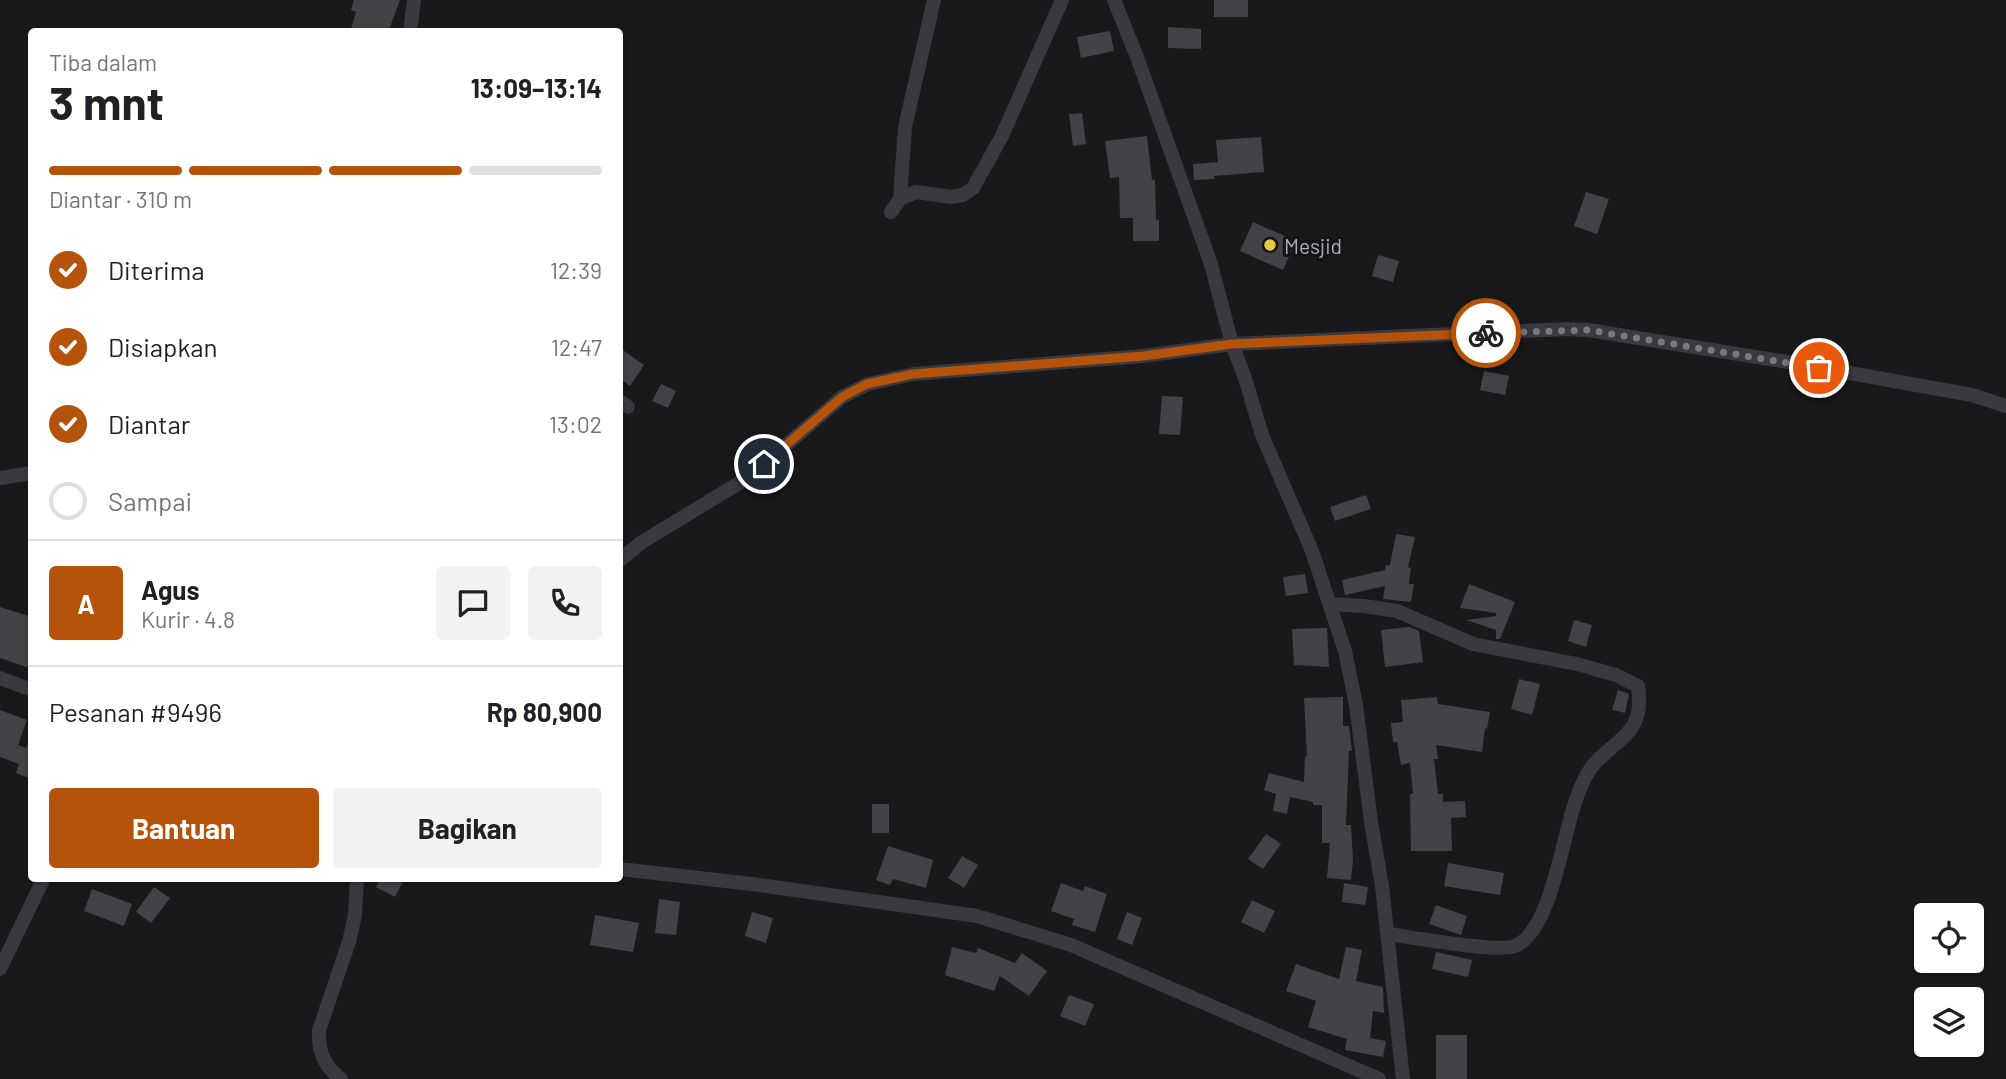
<!DOCTYPE html>
<html lang="id">
<head>
<meta charset="utf-8">
<style>
  :root { --surface:#fff; --page:#f2f2f2; --text:#202124; --muted:#757577; --line:#e0e0e0; --accent:#b45309 }
  body { margin:0; font-family:Barlow,sans-serif; background:var(--page); color:var(--text); height:100vh; display:flex; flex-direction:column; font-size:26px; white-space:nowrap }
  * { box-sizing:border-box; margin:0 }
  p { font-size:23px; color:var(--muted) }
  .icon { flex:none; width:38px; height:38px; fill:none; stroke:currentColor; stroke-width:2; stroke-linecap:round; stroke-linejoin:round }
  .map { position:relative; flex:1; overflow:hidden }
  .details { position:absolute; left:28px; top:28px; width:595px; height:854px; display:flex; flex-direction:column; background:var(--surface); border-radius:7px; box-shadow:0 2px 5px #0004 }
  .details>* { flex:none }
  .fabs { position:absolute; left:1914px; top:903px; display:grid; gap:14px }
  .fabs a { display:grid; place-items:center; width:70px; height:70px; border-radius:7px; background:var(--surface); box-shadow:0 2px 5px #0004; font-size:35px }
  .pin { position:absolute; display:grid; place-items:center; width:60px; height:60px; color:#fff; margin:-30px; border:4px solid #fff; border-radius:50%; box-shadow:0 2px 7px #0007 }
  .courier { position:absolute; display:grid; place-items:center; width:70px; height:70px; margin:-35px; border:5px solid #b45309; border-radius:50%; background:#fff; color:#222; box-shadow:0 2px 9px #0007 }
  .head em { font-style:normal; font-weight:700 }
  .head div { display:flex; flex-direction:column-reverse }
  .head { display:flex; align-items:center; justify-content:space-between; height:119px; padding:0 21px }
  h1 { font-size:46px; font-weight:700; line-height:52px }
  .bar { display:grid; grid-template-columns:repeat(4,1fr); gap:10px 7px; align-content:center; height:84px; padding:0 21px }
  .bar i { height:9px; border-radius:5px; background:var(--line) }
  .bar .active { background:var(--accent) }
  .bar p { grid-column:span 4 }
  .line { display:flex; align-items:center; gap:18px; padding:0 21px; border-top:2px solid var(--line) }
  .line div { flex:1 }
  .round { display:grid; place-items:center; flex:none; width:74px; height:74px; border-radius:7px; background:var(--page) }
  ol { padding:0 21px; list-style:none }
  li { display:flex; align-items:center; gap:21px; height:77px }
  li p { margin-inline-start:auto }
  li .icon { padding:7px; border-radius:50%; background:var(--accent); color:#fff; stroke-width:4 }
  li:last-child { color:var(--muted) }
  li i { width:38px; height:38px; border:4px solid var(--line); border-radius:50% }
  .action { display:flex; gap:14px; margin-top:auto; padding:14px 21px }
  .action a { flex:1; height:80px; border-radius:7px; background:var(--accent); color:#fff; font-size:28px; font-weight:700; line-height:80px; text-align:center }
  .action a+a { background:var(--page); color:var(--text) }
  .map>svg:first-child { display:block }
  .building { fill:#434247 }
  .lines { fill:none; stroke-linecap:round; stroke-linejoin:round }
  .minor { stroke:#3a393f; stroke-width:14 }
  .done { stroke:#797981; stroke-width:7; stroke-dasharray:0 12.6 }
  .route { stroke:#b45309; stroke-width:9 }
  .poi-dot { fill:#e5ca46; stroke:#141315; stroke-width:2.5 }
  .labels { text-anchor:middle; dominant-baseline:central; stroke-width:6; stroke-linejoin:round; paint-order:stroke }
  .poi-label { font-size:21px; fill:#acadb9; stroke:#141315; text-anchor:start }
</style>
</head>
<body>
<div class="map">
<svg width="2006" height="1079" viewBox="0 0 2006 1079">
  <rect width="100%" height="100%" fill="#19181a"/>
  <g class="building">
    <path d="M354 0H400L388 32H350L356 12 351 10Z"/>
    <rect x="1214" y="0" width="34" height="17"/>
    <path d="M1168 27 1201 29V49L1168 48Z"/>
    <path d="M1110 31 1114 51 1081 58 1077 37Z"/>
    <path d="M1082 113 1086 144 1073 146 1069 114Z"/>
    <path d="M1147 136 1152 180H1155L1156 220H1159V241H1133V218H1120L1119 177 1110 178 1105 141Z"/>
    <path d="M1261 137 1264 172 1214 176V179L1194 180 1193 164 1218 162 1216 140Z"/>
    <path d="M1586 192 1609 199 1597 234 1574 226Z"/>
    <path d="M1253 222 1296 241 1283 270 1240 251Z"/>
    <path d="M1378 255 1399 261 1393 282 1372 276Z"/>
    <path d="M620 348 644 365 630 386 620 379Z"/>
    <path d="M1484 371 1509 376 1505 395 1480 390Z"/>
    <path d="M661 384 676 391 668 408 652 401Z"/>
    <path d="M1162 396 1183 397 1180 435 1159 434Z"/>
    <path d="M1366 495 1371 509 1335 521 1330 507Z"/>
    <path d="M1396 534 1415 537 1408 567 1411 568 1409 584H1414L1411 602 1383 599 1385 586 1345 595 1342 580 1385 570 1386 565H1390Z"/>
    <path d="M1305 574 1308 593 1286 596 1283 577Z"/>
    <path d="M1469 584 1515 602 1500 639H1496V630L1466 620 1496 616V613L1460 608Z"/>
    <path d="M0 607 32 617V669L0 658Z"/>
    <path d="M1574 620 1592 625 1586 647 1568 641Z"/>
    <path d="M1409 627 1419 631 1423 662 1385 667 1381 630Z"/>
    <path d="M1327 628 1329 667 1294 665 1292 629Z"/>
    <path d="M1519 679 1540 684 1532 715 1511 709Z"/>
    <path d="M1618 690 1629 694 1625 713 1612 710Z"/>
    <path d="M1343 697V726H1349L1352 751H1349L1346 825H1351L1353 860 1351 880 1327 878 1330 843H1322V805H1313V802L1290 797 1287 814 1273 811 1276 794 1264 790 1269 773 1304 782 1305 756 1307 757 1304 698Z"/>
    <path d="M1437 697 1438 704 1490 712 1487 729 1485 728 1482 752 1436 745 1438 759H1434L1438 794H1443V802L1465 801 1466 817 1451 818 1452 851H1411L1410 794H1413L1410 763 1401 765 1397 742H1393L1391 723 1403 722 1401 700Z"/>
    <path d="M0 710 27 720 18 745 26 748 32 736V779L16 773 19 764 0 757Z"/>
    <rect x="872" y="804" width="17" height="29"/>
    <path d="M1266 834 1281 844 1263 869 1248 859Z"/>
    <path d="M888 846 933 860 926 888 893 879 890 885 876 880Z"/>
    <path d="M962 856 978 865 964 888 948 878Z"/>
    <path d="M1448 863 1504 873 1500 895 1444 886Z"/>
    <path d="M381 878H405L395 897 376 887Z"/>
    <path d="M1061 883 1083 891 1085 886 1107 894 1095 932 1072 925 1074 919 1051 911Z"/>
    <path d="M1344 883 1368 887 1365 905 1342 902Z"/>
    <path d="M154 887 170 898 151 923 136 912Z"/>
    <path d="M92 889 132 904 124 926 84 911Z"/>
    <path d="M659 899 680 902 676 935 655 933Z"/>
    <path d="M1252 900 1275 911 1264 933 1241 922Z"/>
    <path d="M1436 905 1467 916 1461 935 1429 924Z"/>
    <path d="M752 912 773 918 766 943 745 936Z"/>
    <path d="M1127 912 1142 918 1132 945 1117 939Z"/>
    <path d="M595 915 639 923 633 952 590 945Z"/>
    <path d="M952 947 976 953 978 948 1015 963 1022 953 1047 971 1029 996 1000 976 994 991 945 975Z"/>
    <path d="M1346 947 1362 950 1356 981 1383 987 1384 1013 1373 1011 1370 1038 1386 1041 1383 1057 1345 1050 1347 1039 1308 1027 1316 1001 1286 991 1296 964 1339 979Z"/>
    <path d="M1436 952 1472 960 1468 977 1432 969Z"/>
    <path d="M1069 995 1094 1004 1085 1026 1060 1016Z"/>
    <rect x="1436" y="1035" width="31" height="44"/>
  </g>
  <g class="lines">
    <g class="minor">
      <path d="M1114 0 1137 57 1211 264 1232 344 1245 378 1262 435 1312 551 1345 651 1356 705 1371 822 1382 886 1403 1079"/>
      <path d="M410 32 414 0"/>
      <path d="M900 199 905 127 934 0"/>
      <path d="M891 212 900 199 916 192 951 197 963 195 973 188 1002 136 1062 0"/>
      <path d="M620 401 628 407"/>
      <path d="M0 478 32 473"/>
      <path d="M620 560 642 542 749 477 842 397 868 384 913 374 1143 356 1232 344 1567 329 1588 330 1794 363 1972 395 2006 406"/>
      <path d="M1330 604 1364 606 1397 611 1473 644 1577 664 1616 675 1638 686C1645 733 1620 736 1594 764 1586 774 1581 785 1577 797 1563 831 1552 931 1515 946 1497 953 1411 937 1388 934"/>
      <path d="M0 678 32 690"/>
      <path d="M620 869 752 884 977 916 1071 945 1379 1079"/>
      <path d="M0 969 44 878"/>
      <path d="M341 1079C323 1065 318 1051 319 1030L349 942 355 915 357 878"/>
    </g>
  </g>
  <g class="lines">
    <path class="done" d="M1486 333 1588 330 1819 368"/>
    <path class="route" d="M764 464 842 397 867 384 913 374 1143 356 1232 344 1486 333"/>
  </g>
  <circle class="poi-dot" cx="1270" cy="245" r="7"/>
  <g class="labels">
    <g class="poi-label">
      <text x="1284" y="245">Mesjid</text>
    </g>
  </g>
</svg>
<div class="fabs">
<a><svg class="icon" aria-label="locate" viewBox="0 0 24 24"><circle cx="12" cy="12" r="6"/><path d="M12 2v4M12 18v4M2 12h4M18 12h4"/></svg></a>
<a><svg class="icon" aria-label="layers" viewBox="0 0 24 24"><path d="M12 4l9 5-9 5-9-5zM3 14l9 5 9-5"/></svg></a>
</div>
<div class="pin" style="left:1819px;top:368px;background:#ea580c"><svg class="icon" aria-label="bag" viewBox="0 0 24 24"><path d="M5 8h14l-1 12H6zM9 8a3 3 0 0 1 6 0"/></svg></div>
<div class="pin" style="left:764px;top:464px;background:#1f2937"><svg class="icon" aria-label="home" viewBox="0 0 24 24"><path d="M3 11l9-7 9 7M6 9v11h12V9"/></svg></div>
<div class="courier" style="left:1486px;top:333px"><svg class="icon" aria-label="bike" viewBox="0 0 24 24"><circle cx="6" cy="16" r="4"/><circle cx="18" cy="16" r="4"/><path d="M6 16l4-8h5l3 8M10 8l3 8H6M13 5h3"/></svg></div>
<section class="details">
<div class="head"><div><h1>3 mnt</h1><p>Tiba dalam</p></div><em>13:09–13:14</em></div>
<div class="bar"><i class="active"></i><i class="active"></i><i class="active"></i><i></i><p>Diantar · 310 m</p></div>
<ol>
<li><svg class="icon" aria-label="check" viewBox="0 0 24 24"><path d="M5 12l5 5 9-10"/></svg>Diterima<p>12:39</p></li>
<li><svg class="icon" aria-label="check" viewBox="0 0 24 24"><path d="M5 12l5 5 9-10"/></svg>Disiapkan<p>12:47</p></li>
<li><svg class="icon" aria-label="check" viewBox="0 0 24 24"><path d="M5 12l5 5 9-10"/></svg>Diantar<p>13:02</p></li>
<li><i></i>Sampai</li>
</ol>
<div class="line" style="height:126px"><b class="round" style="background:var(--accent);color:#fff">A</b><div><b>Agus</b><p>Kurir · 4.8</p></div><a class="round"><svg class="icon" aria-label="chat" viewBox="0 0 24 24"><path d="M4 5h16v11H9l-5 4z"/></svg></a><a class="round"><svg class="icon" aria-label="phone" viewBox="0 0 24 24"><path d="M5 4h4l2 5-3 2q2 4 5 5l2-3 5 2v4C11 20 4 13 5 4z"/></svg></a></div>
<div class="line" style="height:91px"><div>Pesanan #9496</div><b>Rp 80,900</b></div>
<div class="action"><a>Bantuan</a><a>Bagikan</a></div>
</section>
</div>
</body>
</html>
